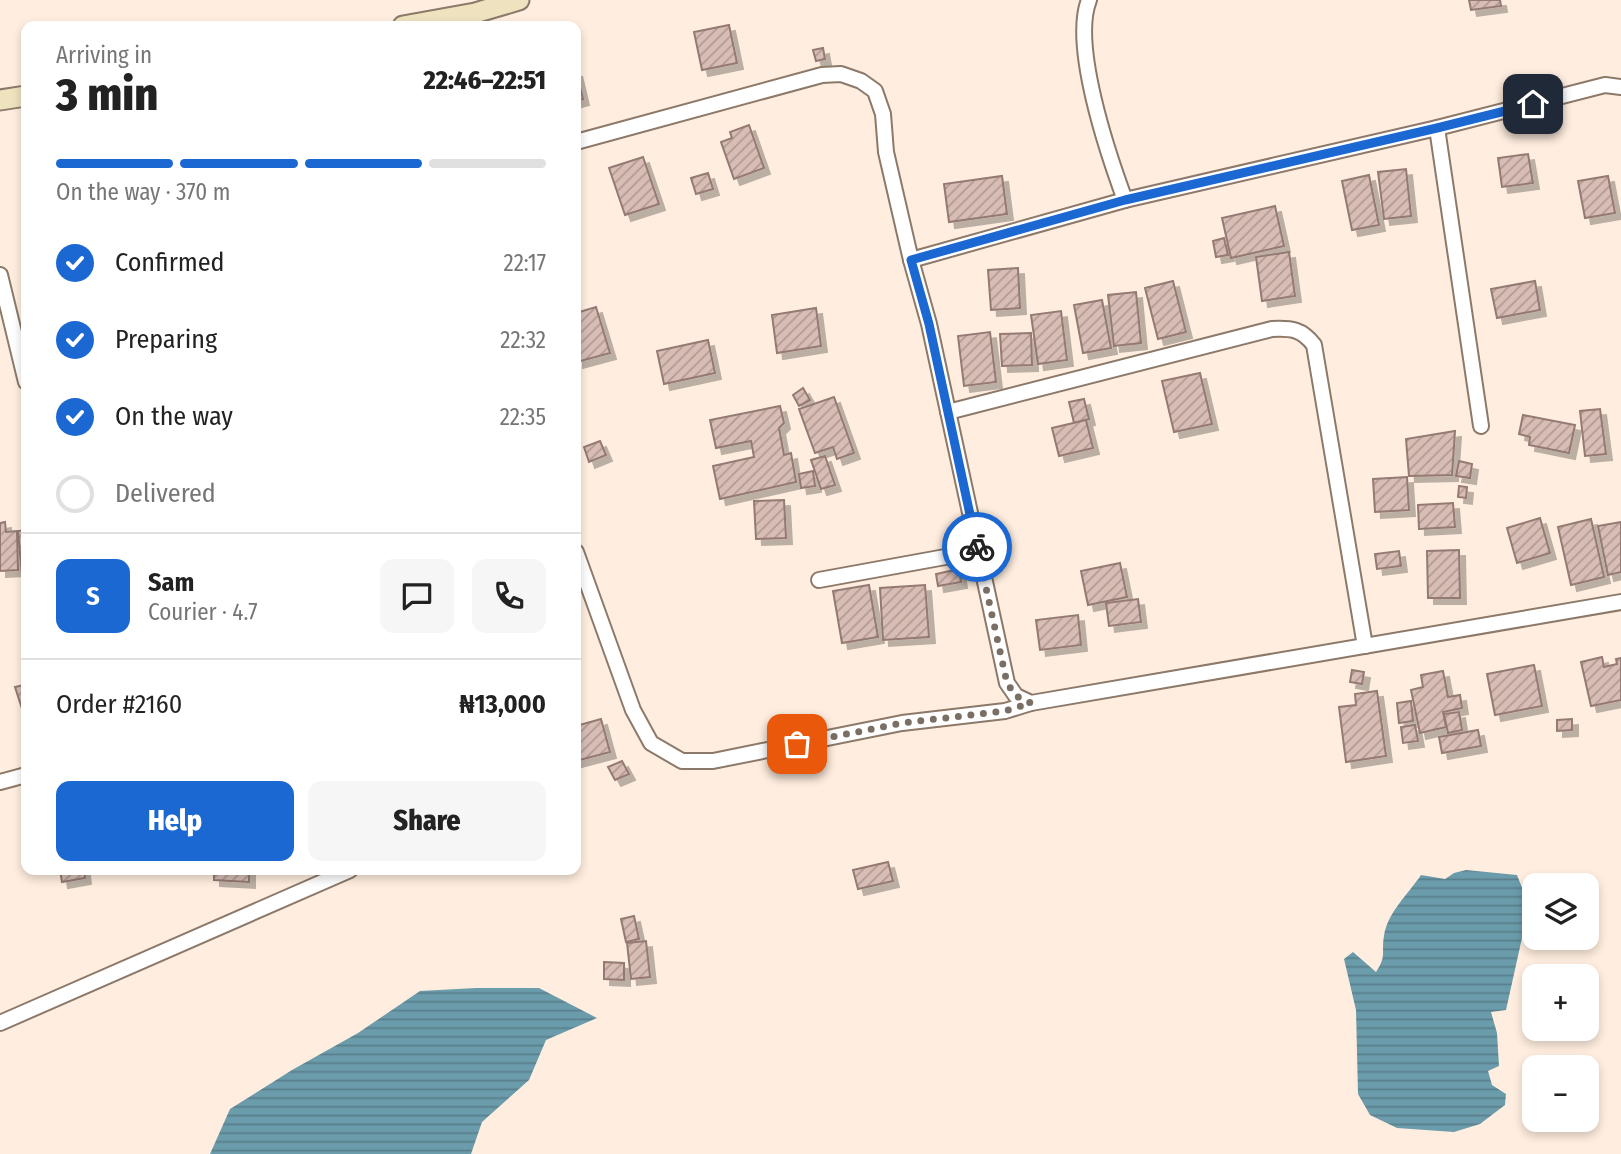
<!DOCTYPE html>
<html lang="en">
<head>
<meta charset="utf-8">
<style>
  :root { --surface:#fff; --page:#f6f6f6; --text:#222; --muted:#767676; --line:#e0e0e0; --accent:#1b68d3 }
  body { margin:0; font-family:"Fira Sans Condensed",sans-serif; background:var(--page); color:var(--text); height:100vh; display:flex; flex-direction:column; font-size:26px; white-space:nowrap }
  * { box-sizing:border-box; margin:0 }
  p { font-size:23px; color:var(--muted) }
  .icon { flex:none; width:38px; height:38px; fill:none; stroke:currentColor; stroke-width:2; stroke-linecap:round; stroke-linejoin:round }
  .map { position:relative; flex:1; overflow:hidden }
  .details { position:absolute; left:21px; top:21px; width:560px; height:854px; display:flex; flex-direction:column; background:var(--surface); border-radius:14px; box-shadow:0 4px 10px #0003 }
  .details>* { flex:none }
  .controls { position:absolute; left:1522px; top:873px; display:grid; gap:14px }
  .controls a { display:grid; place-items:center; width:77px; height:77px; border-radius:14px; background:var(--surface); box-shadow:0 4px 10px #0003; font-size:35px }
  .pin { position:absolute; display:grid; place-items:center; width:60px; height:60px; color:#fff; margin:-30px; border-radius:14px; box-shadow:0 4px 10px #0006 }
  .courier { position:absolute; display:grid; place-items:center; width:70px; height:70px; margin:-35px; border:5px solid #1b68d3; border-radius:50%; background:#fff; color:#222; box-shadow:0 2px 9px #0007 }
  .overview em { font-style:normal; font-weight:800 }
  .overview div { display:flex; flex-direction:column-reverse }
  .overview { display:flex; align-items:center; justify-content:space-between; height:119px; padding:0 35px }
  h1 { font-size:46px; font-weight:800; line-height:52px }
  .bar { display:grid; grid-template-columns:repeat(4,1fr); gap:10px 7px; align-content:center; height:84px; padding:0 35px }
  .bar i { height:9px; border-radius:5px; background:var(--line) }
  .bar .selected { background:var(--accent) }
  .bar p { grid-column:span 4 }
  .line { display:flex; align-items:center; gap:18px; padding:0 35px; border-top:2px solid var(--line) }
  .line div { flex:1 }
  .round { display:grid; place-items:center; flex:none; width:74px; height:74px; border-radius:14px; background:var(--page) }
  ol { padding:0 35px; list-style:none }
  li { display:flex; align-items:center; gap:21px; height:77px }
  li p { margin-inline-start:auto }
  li .icon { padding:7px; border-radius:50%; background:var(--accent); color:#fff; stroke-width:4 }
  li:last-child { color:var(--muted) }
  li i { width:38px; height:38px; border:4px solid var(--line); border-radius:50% }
  .primary-button { display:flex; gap:14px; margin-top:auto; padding:14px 35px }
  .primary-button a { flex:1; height:80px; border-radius:14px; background:var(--accent); color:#fff; font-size:28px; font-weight:800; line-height:80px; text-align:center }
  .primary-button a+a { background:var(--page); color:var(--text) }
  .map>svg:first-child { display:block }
  .water { fill:url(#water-rules) }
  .building { fill:url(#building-hatch); stroke:#947a73; stroke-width:2; filter:url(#shadow) }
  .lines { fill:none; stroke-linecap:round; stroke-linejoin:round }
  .street-casing { stroke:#8c7969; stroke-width:18 }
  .secondary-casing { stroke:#8c7969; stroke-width:23 }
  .street { stroke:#fff; stroke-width:14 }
  .secondary { stroke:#eee3be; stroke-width:19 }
  .done { stroke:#7a6f65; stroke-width:7; stroke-dasharray:0 12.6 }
  .route { stroke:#1b68d3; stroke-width:9 }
</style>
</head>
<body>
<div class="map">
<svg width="1621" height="1154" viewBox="0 0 1621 1154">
  <defs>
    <pattern id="water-rules" width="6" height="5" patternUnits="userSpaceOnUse" patternTransform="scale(1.75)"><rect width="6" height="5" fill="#6b9cab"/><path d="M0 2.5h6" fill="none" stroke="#597f8b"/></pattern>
    <pattern id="building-hatch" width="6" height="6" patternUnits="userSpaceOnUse" patternTransform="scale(1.75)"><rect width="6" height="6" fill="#d8bdb5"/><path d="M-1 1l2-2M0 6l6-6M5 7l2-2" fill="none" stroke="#b09a93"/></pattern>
    <filter id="shadow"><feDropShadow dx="6" dy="6" stdDeviation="0" flood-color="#0004"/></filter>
  </defs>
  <rect width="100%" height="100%" fill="#ffeedf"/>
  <g class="water">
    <path d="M1466 870 1517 875 1527 900 1535 910V926L1524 929 1506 1010 1491 1012 1497 1033 1499 1066 1488 1071 1492 1085 1506 1094 1505 1105 1480 1124 1454 1132 1397 1128 1370 1115 1358 1094 1356 1010 1344 959 1353 952 1376 972C1387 956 1381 952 1384 936 1387 913 1409 893 1421 875L1445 879 1454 873Z"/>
    <path d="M476 988H539L597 1018 546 1040 529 1080 482 1122 471 1154H210L230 1109 292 1070 358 1033 420 991Z"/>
  </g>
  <g class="building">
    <path d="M1469 0H1500L1501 6 1471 10Z"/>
    <path d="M729 25 737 63 702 70 694 32Z"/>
    <path d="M823 48 825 59 816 61 813 50Z"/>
    <path d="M576 70 583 99 576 101Z"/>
    <path d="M749 125 764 168 734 179 721 142 732 138 730 132Z"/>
    <path d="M1528 154 1533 183 1502 187 1498 158Z"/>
    <path d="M643 157 659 204 625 215 609 168Z"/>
    <path d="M1406 169 1411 216 1384 219 1378 172Z"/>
    <path d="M708 173 713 189 696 194 691 178Z"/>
    <path d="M1369 175 1379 225 1352 230 1342 181Z"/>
    <path d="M1002 176 1007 214 949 222 944 184Z"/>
    <path d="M1608 176 1615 213 1585 218 1578 181Z"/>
    <path d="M1275 206 1284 246 1231 258 1222 218Z"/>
    <path d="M1224 238 1228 255 1216 257 1213 241Z"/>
    <path d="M1289 252 1295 296 1262 301 1256 257Z"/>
    <path d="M1018 268 1020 308 991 310 988 270Z"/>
    <path d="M1173 281 1186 332 1158 339 1145 288Z"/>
    <path d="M1535 281 1540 310 1497 318 1491 289Z"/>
    <path d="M1136 292 1141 343 1114 346 1108 295Z"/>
    <path d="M1102 300 1111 348 1083 353 1074 305Z"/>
    <path d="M596 307 610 353 577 362 576 313Z"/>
    <path d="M816 308 821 346 777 353 772 315Z"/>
    <path d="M1061 311 1067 360 1038 364 1031 315Z"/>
    <path d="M990 332 996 382 964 386 958 336Z"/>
    <path d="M1031 333 1032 365 1002 366 1000 334Z"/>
    <path d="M708 340 715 373 664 384 657 351Z"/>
    <path d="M1200 373 1212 424 1174 432 1162 381Z"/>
    <path d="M803 388 810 400 799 406 793 395Z"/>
    <path d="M834 397 854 453 837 459 833 447 815 453 799 409Z"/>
    <path d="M1084 399 1089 419 1074 423 1069 402Z"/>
    <path d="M780 406 784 423 779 428 784 455 791 453 796 482 720 499 713 466 754 457 751 441 716 448 710 420Z"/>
    <path d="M1600 409 1606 454 1585 456 1580 411Z"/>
    <path d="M1523 415 1575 425 1569 453 1529 445 1530 437 1519 434Z"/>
    <path d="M1086 420 1093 448 1059 456 1052 428Z"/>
    <path d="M1455 431 1452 475 1409 476 1406 439Z"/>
    <path d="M600 441 606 455 589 462 584 447Z"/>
    <path d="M825 456 835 485 821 489 811 460Z"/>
    <path d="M1459 461 1472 464 1470 478 1456 476Z"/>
    <path d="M813 471 815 486 801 488 799 474Z"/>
    <path d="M1407 477 1409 510 1375 512 1373 479Z"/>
    <path d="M1459 486 1467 487 1466 498 1458 497Z"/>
    <path d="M784 500 786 538 756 539 754 501Z"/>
    <path d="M1453 503 1455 527 1419 529 1418 505Z"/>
    <path d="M1540 518 1550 553 1517 563 1507 528Z"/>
    <path d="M1591 519 1604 577 1571 585 1558 527Z"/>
    <path d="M5 522 6 532 17 531 18 570 0 571V523Z"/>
    <path d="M1621 522V572L1608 575 1598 526Z"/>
    <path d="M26 530V575H22L18 531Z"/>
    <path d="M1459 550 1460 598H1428L1427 551Z"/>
    <path d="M1399 551 1401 566 1377 569 1375 554Z"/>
    <path d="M1120 563 1127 597 1088 605 1081 571Z"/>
    <path d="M959 569 961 582 938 586 936 574Z"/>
    <path d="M869 585 878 637 842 643 833 591Z"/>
    <path d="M925 585 929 637 883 640 880 588Z"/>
    <path d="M1138 599 1141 622 1109 626 1106 603Z"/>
    <path d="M1078 615 1081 645 1040 650 1036 620Z"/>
    <path d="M1602 657 1604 667 1617 664 1616 659 1621 658V700L1591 706 1581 662Z"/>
    <path d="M1534 665 1542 706 1495 715 1487 674Z"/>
    <path d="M1352 670 1364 672 1362 684 1350 682Z"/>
    <path d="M1443 671 1448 697 1460 695 1462 708 1443 712 1446 727 1420 733 1411 690 1423 687 1421 675Z"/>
    <path d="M26 676V721L15 687 24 685 22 678Z"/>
    <path d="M1377 691 1386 756 1346 762 1339 707 1356 705 1355 694Z"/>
    <path d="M1411 701 1413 721 1399 723 1397 703Z"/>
    <path d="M1459 712 1462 730 1448 733 1444 714Z"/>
    <path d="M601 719 610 752 576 761V726Z"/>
    <path d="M1572 719V730L1557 731V720Z"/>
    <path d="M1415 725 1418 741 1403 743 1401 727Z"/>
    <path d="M1478 730 1481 746 1442 753 1439 737Z"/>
    <path d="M622 761 629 774 615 780 608 767Z"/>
    <path d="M888 862 893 881 858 889 853 870Z"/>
    <path d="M60 870H84L85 878 62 882Z"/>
    <path d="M214 870H249V882L214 880Z"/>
    <path d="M634 916 639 939 626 942 621 919Z"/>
    <path d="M646 941 650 977 631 979 627 943Z"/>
    <path d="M604 962 624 963V980L604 979Z"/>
  </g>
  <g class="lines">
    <defs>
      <g id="street">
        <path d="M1089 0C1071 45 1108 154 1125 200"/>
        <path d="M1437 128 1481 426"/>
        <path d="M576 142 822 75 841 74 861 81 875 91 883 114 886 152 911 260 929 324 1007 683 1016 696 1031 703 1621 602"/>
        <path d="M911 260 1125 200 1437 128 1605 85 1621 87"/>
        <path d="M0 275 26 382"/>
        <path d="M948 412 1272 329C1291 328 1302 329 1314 345L1365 646"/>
        <path d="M576 552 633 710 651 743 682 761H713L902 723 1005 711 1031 703"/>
        <path d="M819 580 978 551"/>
        <path d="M0 782 26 775"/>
        <path d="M0 1023 350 870"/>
      </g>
      <g id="secondary">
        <path d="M403 26 475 13 519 0"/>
        <path d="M0 100 26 96"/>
      </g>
    </defs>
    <use href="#street" class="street-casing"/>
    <use href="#secondary" class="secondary-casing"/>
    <use href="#street" class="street"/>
    <use href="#secondary" class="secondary"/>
  </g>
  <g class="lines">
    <path class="done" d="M797 744 902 723 1005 711 1031 703 1016 696 1007 683 977 547"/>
    <path class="route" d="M977 547 929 324 911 260 1125 200 1437 128 1533 104"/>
  </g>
</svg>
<div class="controls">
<a><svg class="icon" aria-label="layers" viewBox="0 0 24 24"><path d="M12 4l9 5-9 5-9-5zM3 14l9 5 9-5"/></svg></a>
<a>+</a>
<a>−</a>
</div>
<div class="pin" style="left:797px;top:744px;background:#ea580c"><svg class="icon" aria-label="bag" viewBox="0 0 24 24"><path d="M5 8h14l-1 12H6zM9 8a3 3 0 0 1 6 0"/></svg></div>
<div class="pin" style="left:1533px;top:104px;background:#1f2937"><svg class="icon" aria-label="home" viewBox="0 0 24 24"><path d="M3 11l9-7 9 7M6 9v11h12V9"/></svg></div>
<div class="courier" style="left:977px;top:547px"><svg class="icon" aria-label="bike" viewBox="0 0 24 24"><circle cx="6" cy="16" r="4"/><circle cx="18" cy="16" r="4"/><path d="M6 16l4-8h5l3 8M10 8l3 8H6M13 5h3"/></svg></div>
<section class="details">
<div class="overview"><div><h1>3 min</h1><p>Arriving in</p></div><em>22:46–22:51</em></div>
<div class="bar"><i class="selected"></i><i class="selected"></i><i class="selected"></i><i></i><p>On the way · 370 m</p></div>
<ol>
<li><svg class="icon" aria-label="check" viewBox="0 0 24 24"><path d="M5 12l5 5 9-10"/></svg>Confirmed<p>22:17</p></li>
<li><svg class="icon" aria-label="check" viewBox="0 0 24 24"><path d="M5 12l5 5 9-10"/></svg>Preparing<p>22:32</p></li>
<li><svg class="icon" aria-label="check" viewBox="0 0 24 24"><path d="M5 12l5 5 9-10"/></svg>On the way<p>22:35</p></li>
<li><i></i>Delivered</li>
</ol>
<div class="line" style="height:126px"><b class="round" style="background:var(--accent);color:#fff">S</b><div><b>Sam</b><p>Courier · 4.7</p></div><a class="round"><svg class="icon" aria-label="chat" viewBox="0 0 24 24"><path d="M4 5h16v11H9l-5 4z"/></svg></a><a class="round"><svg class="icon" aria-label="phone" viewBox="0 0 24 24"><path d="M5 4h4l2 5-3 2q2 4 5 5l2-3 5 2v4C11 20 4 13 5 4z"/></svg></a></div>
<div class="line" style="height:91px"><div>Order #2160</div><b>₦13,000</b></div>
<div class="primary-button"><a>Help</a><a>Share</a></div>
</section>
</div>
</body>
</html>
